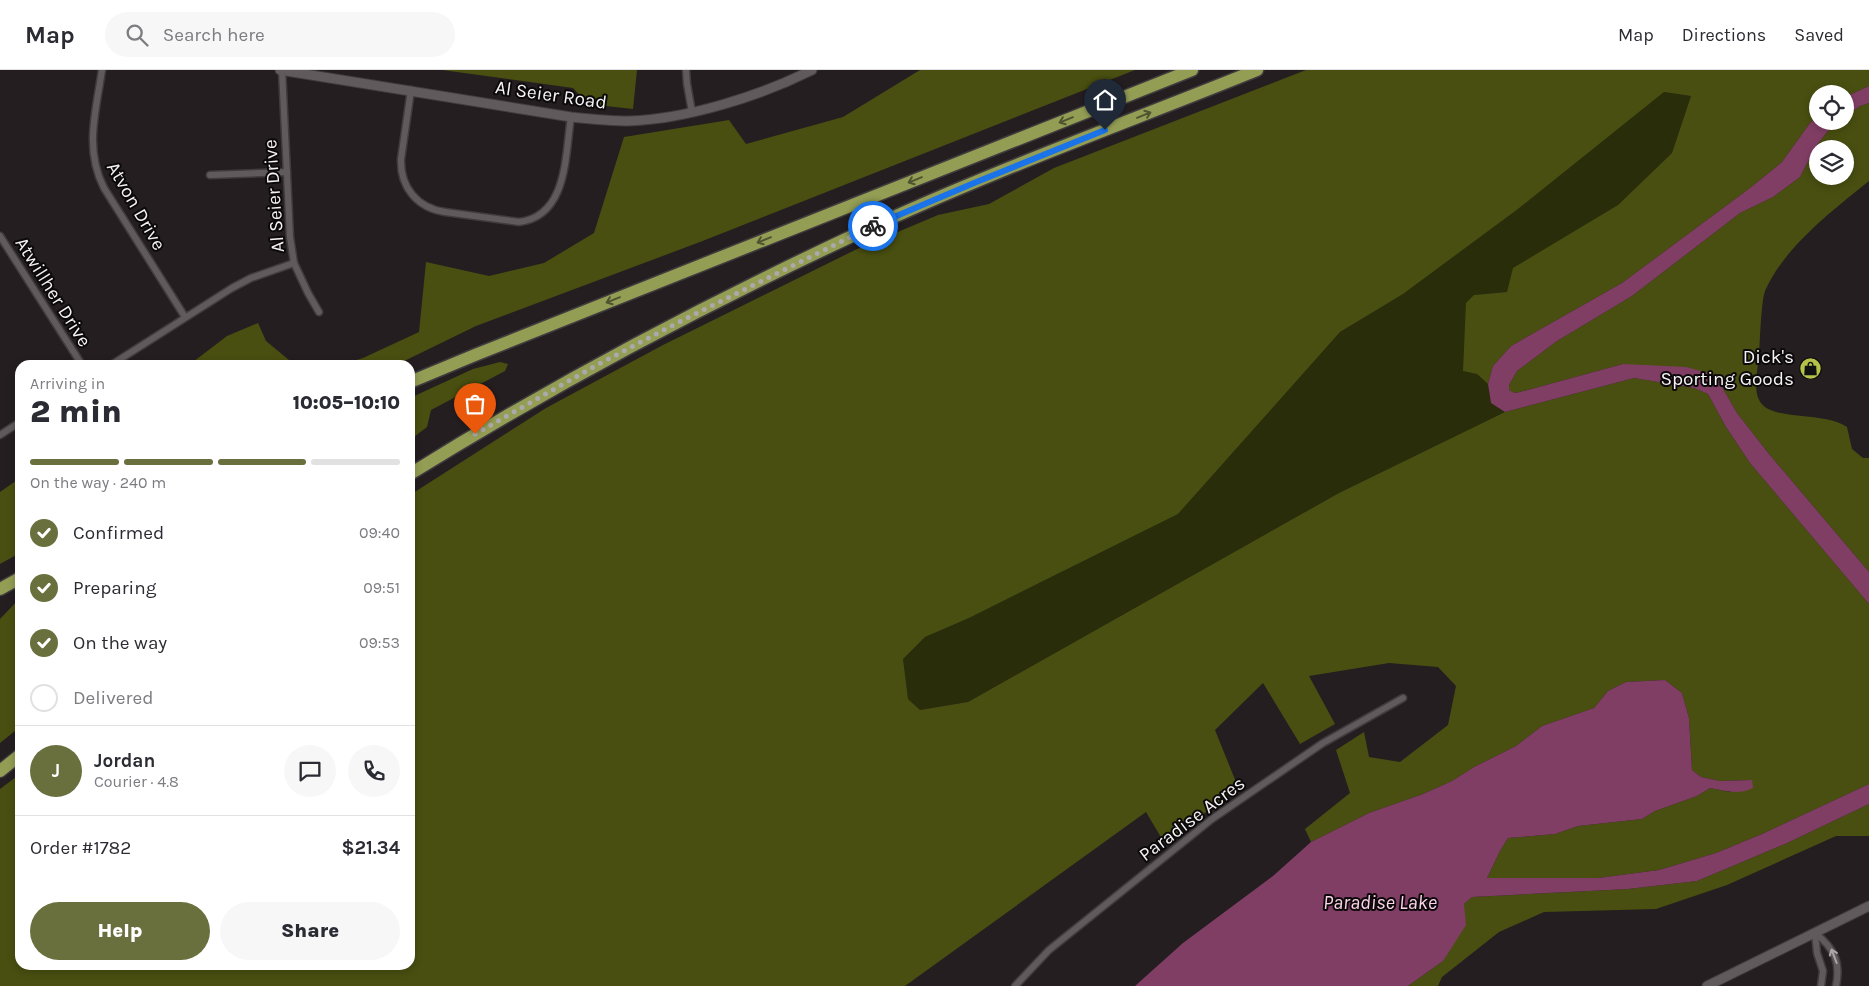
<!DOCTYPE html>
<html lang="en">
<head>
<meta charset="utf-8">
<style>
  :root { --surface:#fff; --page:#f7f7f7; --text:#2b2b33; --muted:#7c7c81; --line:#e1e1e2; --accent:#696f3d }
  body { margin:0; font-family:Karla,sans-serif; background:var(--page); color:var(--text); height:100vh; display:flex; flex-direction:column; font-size:19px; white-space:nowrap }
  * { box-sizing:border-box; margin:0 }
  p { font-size:16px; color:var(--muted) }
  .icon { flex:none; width:28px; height:28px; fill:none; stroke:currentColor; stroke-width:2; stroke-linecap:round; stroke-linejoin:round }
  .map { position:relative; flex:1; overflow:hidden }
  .drawer { position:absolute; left:15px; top:290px; width:400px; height:610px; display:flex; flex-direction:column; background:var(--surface); border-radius:15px; box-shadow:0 2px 8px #0003 }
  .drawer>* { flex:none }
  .tools { position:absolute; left:1809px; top:15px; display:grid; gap:10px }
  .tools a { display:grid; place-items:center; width:45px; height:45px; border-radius:50%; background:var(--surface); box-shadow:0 2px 8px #0003; font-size:25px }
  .pin { position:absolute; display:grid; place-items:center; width:42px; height:42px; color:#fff; margin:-51px -21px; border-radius:50% 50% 50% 0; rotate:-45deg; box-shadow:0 0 5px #0007 }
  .pin .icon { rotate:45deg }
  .courier { position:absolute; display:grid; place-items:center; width:50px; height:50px; margin:-25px; border:4px solid #1a73e8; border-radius:50%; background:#fff; color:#222; box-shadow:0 1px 6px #0007 }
  .head em { font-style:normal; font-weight:800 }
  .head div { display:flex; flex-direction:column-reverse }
  .head { display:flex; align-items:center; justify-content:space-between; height:85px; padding:0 15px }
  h1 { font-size:32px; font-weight:800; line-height:38px }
  .bar { display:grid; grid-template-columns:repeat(4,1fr); gap:8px 5px; align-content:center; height:60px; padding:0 15px }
  .bar i { height:6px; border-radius:4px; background:var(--line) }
  .bar .selected { background:var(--accent) }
  .bar p { grid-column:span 4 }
  .line { display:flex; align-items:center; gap:12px; padding:0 15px; border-top:1px solid var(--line) }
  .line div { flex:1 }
  .round { display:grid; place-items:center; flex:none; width:52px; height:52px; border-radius:26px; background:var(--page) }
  ol { padding:0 15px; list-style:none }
  li { display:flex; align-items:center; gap:15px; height:55px }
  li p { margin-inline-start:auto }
  li .icon { padding:5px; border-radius:50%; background:var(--accent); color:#fff; stroke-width:4 }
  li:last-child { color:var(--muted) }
  li i { width:28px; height:28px; border:2px solid var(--line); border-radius:50% }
  .action { display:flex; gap:10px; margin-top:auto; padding:10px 15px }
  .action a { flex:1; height:58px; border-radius:30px; background:var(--accent); color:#fff; font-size:20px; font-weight:800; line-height:58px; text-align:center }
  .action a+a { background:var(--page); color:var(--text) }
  header { display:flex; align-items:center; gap:30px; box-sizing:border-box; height:70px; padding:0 25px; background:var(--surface); border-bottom:1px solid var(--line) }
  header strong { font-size:24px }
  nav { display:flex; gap:28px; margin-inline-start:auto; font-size:18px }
  .search { width:350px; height:45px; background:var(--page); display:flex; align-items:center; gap:12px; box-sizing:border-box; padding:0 18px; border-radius:28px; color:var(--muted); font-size:19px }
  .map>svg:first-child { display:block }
  .green { fill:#2a2d0a }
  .forest { fill:#494f10; fill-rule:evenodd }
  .water { fill:#813e65 }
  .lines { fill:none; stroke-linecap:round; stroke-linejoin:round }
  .street-casing { stroke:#403c3e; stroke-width:9 }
  .secondary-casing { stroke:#403c3e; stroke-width:11 }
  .highway-casing { stroke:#403c3e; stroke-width:15 }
  .street { stroke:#605a5d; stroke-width:6 }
  .secondary { stroke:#605a5d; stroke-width:9 }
  .highway { stroke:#949d54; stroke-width:12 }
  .oneway { stroke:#50532f }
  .oneway2 { stroke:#aca6a9 }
  .done { stroke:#ada8ab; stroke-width:5; stroke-dasharray:0 9 }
  .route { stroke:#1a73e8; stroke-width:6 }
  .labels { text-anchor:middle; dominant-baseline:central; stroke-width:4; stroke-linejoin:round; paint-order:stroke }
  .street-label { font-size:19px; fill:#f7f3f5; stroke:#0b090a }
  .poi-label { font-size:19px; fill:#f7f3f5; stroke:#0b090a; text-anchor:end }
  .water-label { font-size:20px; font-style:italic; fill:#fcd2e7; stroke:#0b090a }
</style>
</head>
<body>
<header>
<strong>Map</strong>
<div class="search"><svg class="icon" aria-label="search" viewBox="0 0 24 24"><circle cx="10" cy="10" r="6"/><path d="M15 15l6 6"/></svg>Search here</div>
<nav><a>Map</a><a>Directions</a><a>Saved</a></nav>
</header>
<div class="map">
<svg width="1869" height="916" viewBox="0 0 1869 916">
  <rect width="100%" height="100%" fill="#241e21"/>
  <path class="green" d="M1664 22 1691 26 1672 83 1618 135 1514 198 1507 222 1474 225 1477 304 1488 314 1491 333 1505 342 1339 423 968 632 920 640 908 629 903 589 925 567 969 548 1178 444 1340 262 1403 224 1518 139Z"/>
  <g class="forest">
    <path d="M442 0H637L633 39 588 34 573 18Z"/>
    <path d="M920 0H1135L700 172 476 256 396 295H340L363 288 419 262 426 192 489 206 544 193 594 163 624 67 729 50 746 74 843 47Z"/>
    <path d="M1306 0H1869V16L1845 27V24H1818L1817 47 1810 53 1782 92 1750 118 1622 213 1511 276 1493 296 1488 314 1477 304 1463 301 1466 233 1474 225 1507 222 1513 198 1618 135 1672 83 1691 26 1664 22 1518 139 1403 224 1340 262 1178 444 969 548 925 567 903 589 908 629 920 640 968 632 1339 423 1505 342 1634 308 1694 318 1708 324 1726 357 1750 393 1869 534V714L1762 764 1716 783 1659 800 1598 808H1487L1500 781 1508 768 1555 764 1578 756 1642 749 1655 741 1697 726 1710 718 1730 722 1752 710 1720 711 1701 707 1692 700 1689 648 1682 623 1665 610 1626 612 1608 621 1594 638 1542 656 1516 676 1474 697 1452 711 1423 724 1369 743 1311 772 1305 759 1350 723 1336 680 1364 662 1369 687 1400 692 1448 655 1456 616 1438 597 1389 593 1309 606 1335 654 1300 674 1263 613 1215 660 1238 717 1165 774 1146 742 905 916H0V719L20 704V895H410V425L546 338 663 275 855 180 938 145 989 134 1054 98Z"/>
    <path d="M1869 33V111C1832 141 1785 176 1765 221 1761 232 1760 271 1759 285 1758 299 1752 321 1761 333 1774 351 1824 341 1847 357L1852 379 1863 388H1869V502L1769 384 1737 343 1718 310 1623 294 1520 322 1513 323 1509 320V315L1517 301 1557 271 1632 226 1740 143 1773 127 1800 107 1816 76 1828 61 1840 51H1845V47L1860 36ZM1818 79H1845V106H1818Z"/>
    <path d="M258 253 266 271 295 295H189L227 266Z"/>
    <path d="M500 292 508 294 505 301 431 340 427 357 410 370V328L473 299Z"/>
    <path d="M20 408V483L0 494V422Z"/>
    <path d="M20 528V657L0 673V549Z"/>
    <path d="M1869 734V766H1836L1727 815 1656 839 1544 842 1499 862 1442 907 1438 916H1408L1443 891 1464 834 1472 827 1628 819 1697 811 1785 774Z"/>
  </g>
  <g class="water">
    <path d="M1869 16V33L1860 36 1845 47V27Z"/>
    <path d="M1817 47 1818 51H1840L1828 61 1816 76 1800 107 1773 127 1740 143 1632 226 1557 271 1517 301 1509 315V320L1514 323 1520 322 1623 294 1686 297 1708 303 1718 310 1737 343 1769 384 1869 502V534L1750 393 1726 357 1708 324 1694 318 1634 308 1505 342 1491 333 1488 314 1493 296 1511 276 1622 213 1750 118 1782 92 1810 53Z"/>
    <path d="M1665 610 1682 623 1689 648 1692 700 1701 707 1720 711 1752 710 1753 718C1740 725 1724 721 1710 718L1697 726 1655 741 1642 749 1578 756 1555 764 1508 768 1500 781 1487 808H1598L1659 800 1716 783 1762 764 1869 714V734L1785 774 1697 811 1628 819 1472 827 1464 834 1466 855 1443 891 1408 916H1135L1183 873 1273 806 1311 772 1369 743 1423 724 1452 711 1474 697 1516 676 1542 656 1594 638 1608 621 1626 612Z"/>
  </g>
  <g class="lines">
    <defs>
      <g id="street">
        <path d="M102 0C96 41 84 79 104 118L185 247"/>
        <path d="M282 0 290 167 294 193 308 223 319 242"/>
        <path d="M686 0 687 14 692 42"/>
        <path d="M411 20 401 89C400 117 417 138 445 142L519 152C568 146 565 85 571 47"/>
        <path d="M210 105 287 102"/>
        <path d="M0 166 82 295"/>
        <path d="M111 295 232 218 251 208 294 193"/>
        <path d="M0 365 20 352"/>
        <path d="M1815 863C1834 878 1841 892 1836 916"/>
        <path d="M1815 863 1817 883 1823 901 1821 916"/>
        <path d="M1015 916 1049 880 1212 749 1323 673 1403 628"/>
      </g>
      <g id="secondary">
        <path d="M280 0 571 47C590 49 609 51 629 51 687 49 760 26 812 0"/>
        <path d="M1707 916 1869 836"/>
      </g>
      <g id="highway">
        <path d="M410 312 475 285 1192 0"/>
        <path d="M410 404C555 314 708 233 863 161 992 101 1126 53 1257 0"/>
        <path d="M0 519 20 508"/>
        <path d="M0 701 20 685"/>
      </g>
    </defs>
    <use href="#street" class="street-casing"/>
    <use href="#secondary" class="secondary-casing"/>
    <use href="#highway" class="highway-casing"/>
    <use href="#street" class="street"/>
    <use href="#secondary" class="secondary"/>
    <use href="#highway" class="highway"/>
  </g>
  <defs><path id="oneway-shaft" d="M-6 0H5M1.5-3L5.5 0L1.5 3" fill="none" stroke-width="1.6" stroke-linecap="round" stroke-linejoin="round" transform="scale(1.25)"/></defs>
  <g class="oneway">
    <use href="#oneway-shaft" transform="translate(1144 45) rotate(-22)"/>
    <use href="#oneway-shaft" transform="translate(1066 50) rotate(158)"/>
    <use href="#oneway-shaft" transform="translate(915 110) rotate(158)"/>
    <use href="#oneway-shaft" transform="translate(764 170) rotate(158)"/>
    <use href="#oneway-shaft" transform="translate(613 230) rotate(158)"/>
  </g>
  <use class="oneway2" href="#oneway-shaft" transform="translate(1834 886) rotate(-111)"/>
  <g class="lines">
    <path class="done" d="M475 364 597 295 685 249 873 156"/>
    <path class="route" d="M873 156 974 113 1105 60"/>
  </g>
  <defs>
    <symbol id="shop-disc" viewBox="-11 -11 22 22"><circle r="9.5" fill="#b5c24a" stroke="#0b090a"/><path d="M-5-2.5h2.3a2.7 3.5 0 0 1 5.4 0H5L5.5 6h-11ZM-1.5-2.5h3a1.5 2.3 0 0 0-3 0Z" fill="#111"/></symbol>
  </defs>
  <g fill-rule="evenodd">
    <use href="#shop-disc" x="1798" y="286" width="25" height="25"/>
  </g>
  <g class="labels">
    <g class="street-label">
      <text transform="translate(551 25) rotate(8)">Al Seier Road</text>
      <text transform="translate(274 126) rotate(-94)">Al Seier Drive</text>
      <text transform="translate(136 136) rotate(60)">Atvon Drive</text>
      <text transform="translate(53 222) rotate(58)">Atwillher Drive</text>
      <text transform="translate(1192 749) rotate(-37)">Paradise Acres</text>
    </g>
    <g class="poi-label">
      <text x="1794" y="287">Dick's<tspan x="1794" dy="22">Sporting Goods</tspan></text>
    </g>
    <g class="water-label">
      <text x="1380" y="832">Paradise Lake</text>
    </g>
  </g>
</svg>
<div class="tools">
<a><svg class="icon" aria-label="locate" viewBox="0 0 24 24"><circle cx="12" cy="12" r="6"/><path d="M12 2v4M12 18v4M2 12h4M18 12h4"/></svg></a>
<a><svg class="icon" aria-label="layers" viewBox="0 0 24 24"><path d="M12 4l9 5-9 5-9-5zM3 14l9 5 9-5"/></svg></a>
</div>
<div class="pin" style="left:475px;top:364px;background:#ea580c"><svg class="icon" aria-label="bag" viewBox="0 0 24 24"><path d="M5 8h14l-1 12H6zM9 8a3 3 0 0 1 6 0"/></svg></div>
<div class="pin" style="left:1105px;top:60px;background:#1f2937"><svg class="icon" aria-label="home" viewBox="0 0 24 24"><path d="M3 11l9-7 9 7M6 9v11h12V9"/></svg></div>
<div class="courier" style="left:873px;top:156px"><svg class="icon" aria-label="bike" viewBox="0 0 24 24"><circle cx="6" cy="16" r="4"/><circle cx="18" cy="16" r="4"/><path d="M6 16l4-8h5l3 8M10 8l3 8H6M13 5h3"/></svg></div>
<section class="drawer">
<div class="head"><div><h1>2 min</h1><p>Arriving in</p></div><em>10:05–10:10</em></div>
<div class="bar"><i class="selected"></i><i class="selected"></i><i class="selected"></i><i></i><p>On the way · 240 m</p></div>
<ol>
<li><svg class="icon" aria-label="check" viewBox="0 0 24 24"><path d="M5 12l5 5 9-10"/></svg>Confirmed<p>09:40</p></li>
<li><svg class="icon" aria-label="check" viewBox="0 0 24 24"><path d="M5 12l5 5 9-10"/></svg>Preparing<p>09:51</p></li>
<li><svg class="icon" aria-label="check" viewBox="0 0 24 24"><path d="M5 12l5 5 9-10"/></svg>On the way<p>09:53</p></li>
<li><i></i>Delivered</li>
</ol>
<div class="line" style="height:90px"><b class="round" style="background:var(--accent);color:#fff">J</b><div><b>Jordan</b><p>Courier · 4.8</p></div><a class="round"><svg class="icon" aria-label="chat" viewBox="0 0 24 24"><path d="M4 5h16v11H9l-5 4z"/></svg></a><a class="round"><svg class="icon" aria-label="phone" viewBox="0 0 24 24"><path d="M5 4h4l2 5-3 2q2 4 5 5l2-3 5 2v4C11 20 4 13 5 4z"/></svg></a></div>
<div class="line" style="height:65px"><div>Order #1782</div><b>$21.34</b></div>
<div class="action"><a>Help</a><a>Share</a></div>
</section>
</div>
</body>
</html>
